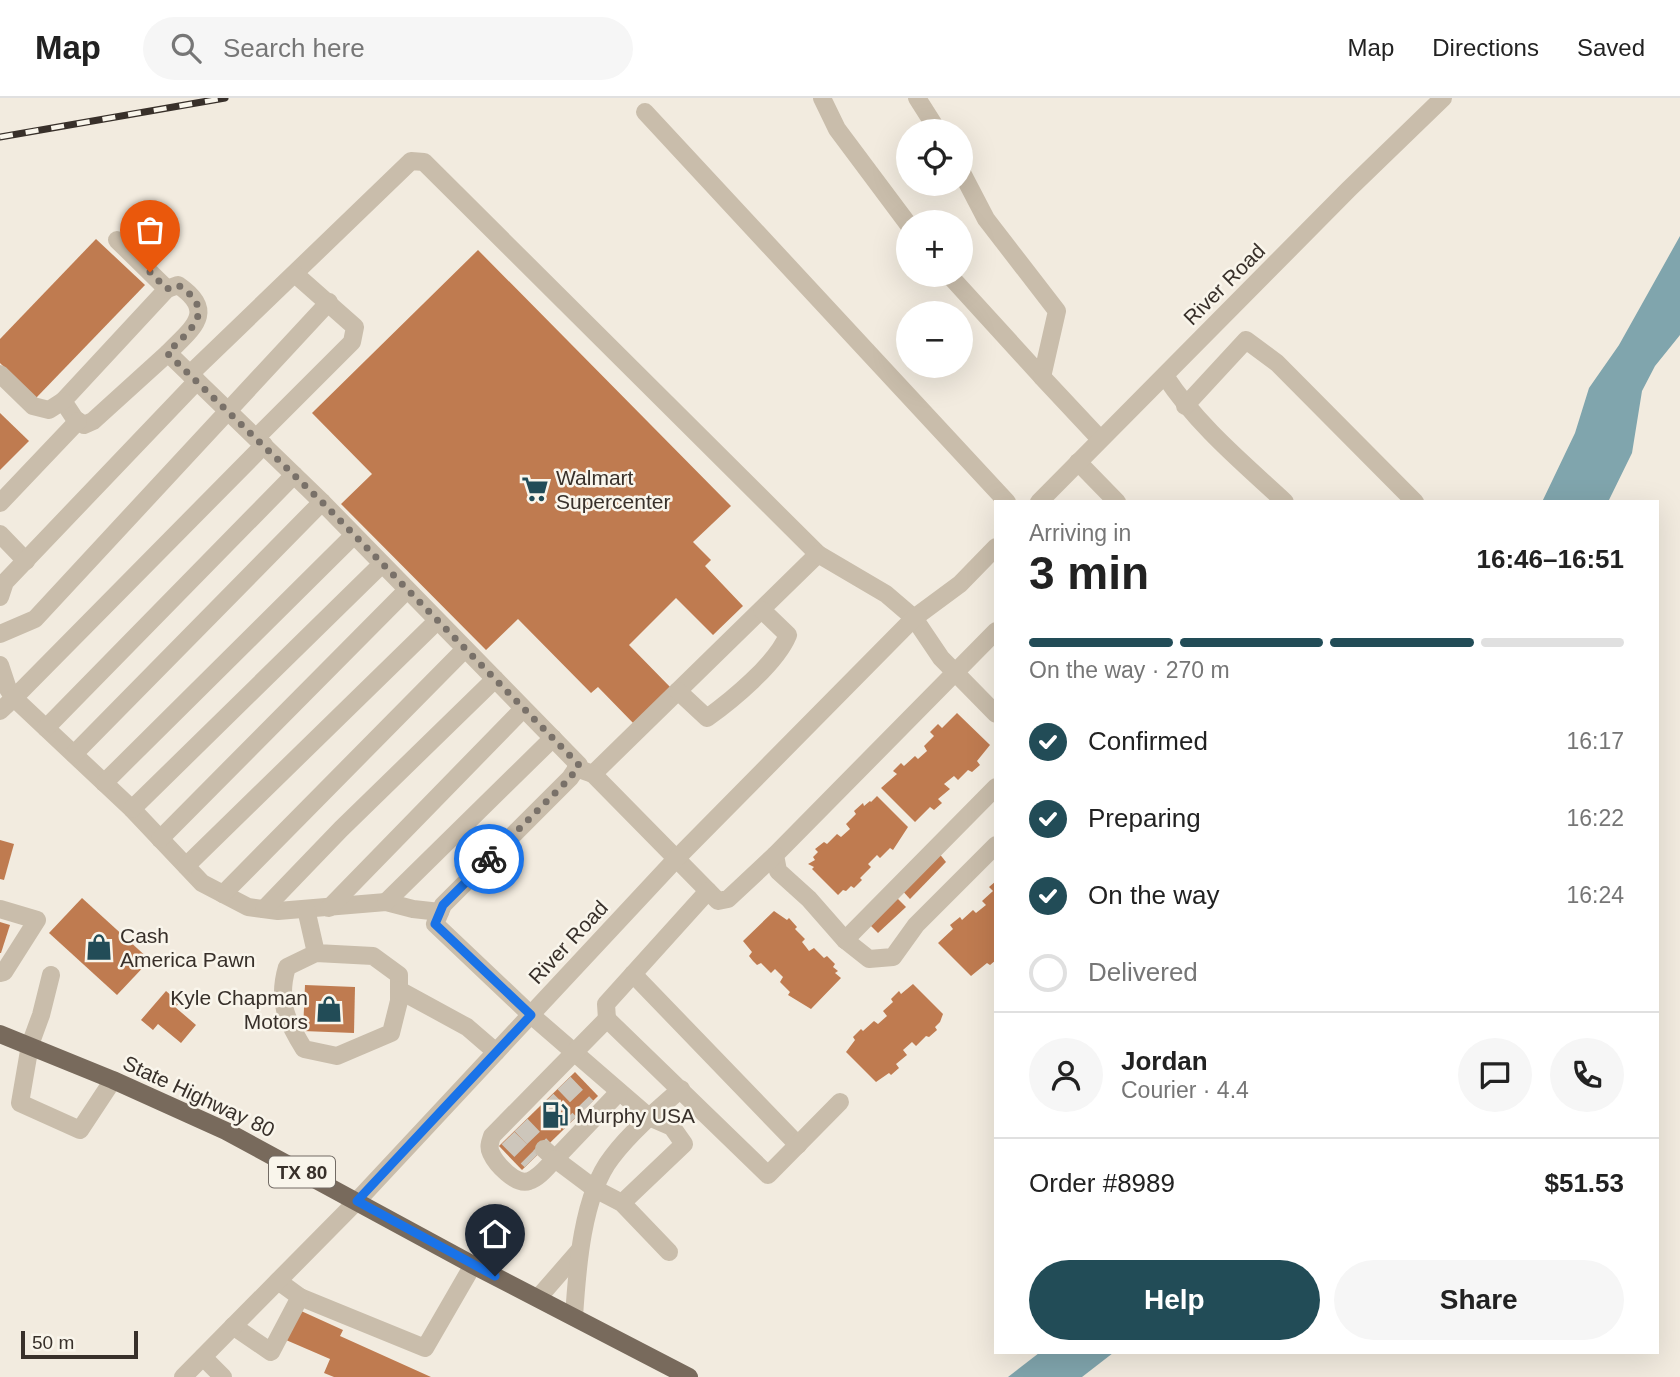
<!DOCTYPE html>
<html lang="en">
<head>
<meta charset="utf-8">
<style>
  :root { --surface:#fff; --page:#f6f6f6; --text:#222; --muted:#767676; --line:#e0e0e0; --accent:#224c57 }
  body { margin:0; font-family:Helvetica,sans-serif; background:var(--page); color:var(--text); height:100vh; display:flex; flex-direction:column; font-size:26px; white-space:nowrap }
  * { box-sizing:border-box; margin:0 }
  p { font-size:23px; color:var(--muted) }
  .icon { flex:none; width:38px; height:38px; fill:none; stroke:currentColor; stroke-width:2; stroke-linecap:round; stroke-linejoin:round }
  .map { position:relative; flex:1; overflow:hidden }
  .drawer { position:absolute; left:994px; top:402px; width:665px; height:854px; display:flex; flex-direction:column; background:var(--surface); border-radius:0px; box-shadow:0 7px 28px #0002 }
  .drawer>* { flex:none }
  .tools { position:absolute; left:896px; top:21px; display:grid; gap:14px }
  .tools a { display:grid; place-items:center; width:77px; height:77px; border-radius:50%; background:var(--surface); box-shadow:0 7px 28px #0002; font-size:35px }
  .scale { position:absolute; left:21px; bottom:18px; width:117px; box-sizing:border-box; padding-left:7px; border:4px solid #38302a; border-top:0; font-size:19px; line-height:24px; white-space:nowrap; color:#38302a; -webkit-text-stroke:5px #f9f5eb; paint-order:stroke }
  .pin { position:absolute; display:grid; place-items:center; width:60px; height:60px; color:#fff; margin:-72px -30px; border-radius:50% 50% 50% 0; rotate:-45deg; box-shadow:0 0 7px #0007 }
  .pin .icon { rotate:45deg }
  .courier { position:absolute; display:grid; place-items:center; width:70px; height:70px; margin:-35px; border:5px solid #1a73e8; border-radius:50%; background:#fff; color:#222; box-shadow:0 2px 9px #0007 }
  .head em { font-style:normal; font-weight:700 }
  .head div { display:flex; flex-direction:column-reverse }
  .head { display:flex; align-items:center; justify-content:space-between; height:119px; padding:0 35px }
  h1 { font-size:46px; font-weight:700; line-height:52px }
  .bar { display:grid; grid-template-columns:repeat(4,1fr); gap:10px 7px; align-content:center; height:84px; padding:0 35px }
  .bar i { height:9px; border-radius:5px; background:var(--line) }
  .bar .selected { background:var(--accent) }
  .bar p { grid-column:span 4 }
  .line { display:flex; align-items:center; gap:18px; padding:0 35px; border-top:2px solid var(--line) }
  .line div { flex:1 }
  .round { display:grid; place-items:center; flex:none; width:74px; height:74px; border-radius:37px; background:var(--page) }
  ol { padding:0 35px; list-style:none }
  li { display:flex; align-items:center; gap:21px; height:77px }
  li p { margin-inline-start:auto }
  li .icon { padding:7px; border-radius:50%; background:var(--accent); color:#fff; stroke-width:4 }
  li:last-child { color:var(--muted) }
  li i { width:38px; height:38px; border:4px solid var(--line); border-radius:50% }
  .button { display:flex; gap:14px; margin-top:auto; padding:14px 35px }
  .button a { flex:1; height:80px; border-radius:42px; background:var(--accent); color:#fff; font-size:28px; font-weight:700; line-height:80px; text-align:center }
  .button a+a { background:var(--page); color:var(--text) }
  header { display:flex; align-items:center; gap:42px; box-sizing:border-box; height:98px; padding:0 35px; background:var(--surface); border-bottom:2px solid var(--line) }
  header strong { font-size:33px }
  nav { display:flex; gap:38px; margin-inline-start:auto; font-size:24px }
  .search { width:490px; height:63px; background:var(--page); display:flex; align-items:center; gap:18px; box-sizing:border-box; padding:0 24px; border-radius:38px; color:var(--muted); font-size:26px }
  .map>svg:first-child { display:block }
  .water { fill:#80a5ad }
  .building { fill:#bf7b50 }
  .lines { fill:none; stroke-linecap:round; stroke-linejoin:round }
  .minor-tunnel { stroke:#cdc6bb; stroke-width:18; stroke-dasharray:18 9; stroke-linecap:butt }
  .minor { stroke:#c9bdab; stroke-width:18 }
  .major { stroke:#786a5c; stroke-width:18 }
  .rail-casing { stroke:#38302a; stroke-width:7 }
  .rail { stroke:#f9f5eb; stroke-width:4.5; stroke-dasharray:13; stroke-linecap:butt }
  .done { stroke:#797169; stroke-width:7; stroke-dasharray:0 12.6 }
  .route { stroke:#1a73e8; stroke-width:9 }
  .labels { text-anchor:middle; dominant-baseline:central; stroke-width:5; stroke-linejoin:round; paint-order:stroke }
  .shield { fill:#f9f5eb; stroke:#726b64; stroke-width:2 }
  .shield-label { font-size:19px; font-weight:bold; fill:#38302a }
  .street-label { font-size:21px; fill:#38302a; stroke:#f9f5eb }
  .poi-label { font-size:21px; fill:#38302a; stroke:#f9f5eb; text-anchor:start }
</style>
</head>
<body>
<header>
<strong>Map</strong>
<div class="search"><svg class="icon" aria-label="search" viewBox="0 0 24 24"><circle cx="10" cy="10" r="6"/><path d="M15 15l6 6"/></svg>Search here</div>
<nav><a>Map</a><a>Directions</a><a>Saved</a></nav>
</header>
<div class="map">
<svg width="1680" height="1279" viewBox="0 0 1680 1279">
  <rect width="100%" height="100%" fill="#f2ebdf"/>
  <g class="water">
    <path d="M1680 138V237L1655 268 1642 293 1632 355 1608 404H1542L1575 335 1589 290 1619 247Z"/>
    <path d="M1039 1255H1113L1082 1279H1008Z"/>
  </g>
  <g class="building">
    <path d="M96 141 145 187 36 300 0 265V241Z"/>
    <path d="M478 152 731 408 693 444 711 462 705 468 743 508 713 537 676 500 629 547 673 592 636 628 598 589 591 595 518 521 486 552 341 406 372 376 312 315Z"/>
    <path d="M0 315 29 343 0 372Z"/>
    <path d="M957 615 990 647 977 663 980 667 972 674 968 672 958 682 954 678 944 686 950 691 938 701 942 705 934 712 930 709 915 724 881 690 897 676 893 673 901 665 904 668 915 658 918 661 927 653 924 648 934 638 930 634 938 626 942 630Z"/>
    <path d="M877 698 908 729 893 752 890 750 880 760 877 757 868 766 871 769 860 780 862 782 854 790 851 788 846 793 843 792 838 797 812 771 814 769 808 766 815 762 813 759 818 754 815 751 824 744 827 746 837 736 841 739 850 731 846 726 856 716 854 713 863 705 864 708 870 703 871 704Z"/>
    <path d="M0 742 14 746 4 782 0 781Z"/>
    <path d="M938 754 946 764 910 801 900 790Z"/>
    <path d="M996 783V862L990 867 987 865 971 878 938 845 953 831 950 827 960 819 962 822 973 812 976 815 986 807 982 803 993 793 989 789Z"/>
    <path d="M896 799 906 809 878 835 868 825Z"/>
    <path d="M82 800 150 862 117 897 49 835Z"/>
    <path d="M774 813 787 822 789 820 797 829 795 831 805 841 802 844 806 849 809 853 814 850 824 860 827 858 835 866 833 869 838 873 835 875 841 880 811 911 788 897 790 894 780 884 783 879 775 871 771 875 761 865 757 867 753 863 749 858 752 854 743 843Z"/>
    <path d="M0 824 10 827 1 855H0Z"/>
    <path d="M913 886 943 916 940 924 935 929 937 932 929 939 926 938 916 948 912 944 903 952 907 957 896 966 899 970 891 977 889 975 876 984 846 954 855 942 853 939 861 931 863 933 874 923 878 926 887 918 883 913 893 904 891 901 899 893 901 896Z"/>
    <path d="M305 887 355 889 354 935 303 933Z"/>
    <path d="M166 893 180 905 175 909 196 927 181 945 158 926 153 932 141 922Z"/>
    <path d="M575 974 598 998 522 1072 499 1048Z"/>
    <path d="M299 1212 343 1232 340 1238 431 1279H334L324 1275 330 1261 286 1242Z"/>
  </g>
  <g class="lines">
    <g class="minor-tunnel">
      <path d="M564 985 587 1009"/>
      <path d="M547 1002 570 1025"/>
      <path d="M521 1027 544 1051"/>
      <path d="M508 1040 531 1063"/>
    </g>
    <g class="minor">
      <path d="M822 0 837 31 908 126"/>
      <path d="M917 0 938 33"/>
      <path d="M645 14 1007 404"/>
      <path d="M117 142 167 191 63 303 75 321 84 327 93 323 168 255 322 404 579 667 570 680 443 807 435 826 531 917 649 1019 672 1029 684 1046 622 1105"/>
      <path d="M949 177 1042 279 1057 213 986 121 961 73"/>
      <path d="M167 191 178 187C218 214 191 231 168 255"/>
      <path d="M0 276 33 308 49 312 63 303"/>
      <path d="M190 276 411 63 424 64 818 456 593 676 576 670"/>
      <path d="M1165 278C1198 328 1242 364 1285 404"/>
      <path d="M1042 279 1100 341"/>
      <path d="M1185 308 1246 242 1277 265 1415 404"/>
      <path d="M256 340 352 244 355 229 295 176"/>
      <path d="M1078 364 1117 404"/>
      <path d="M1039 404 1349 91 1443 0"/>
      <path d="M0 405 78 323"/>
      <path d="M0 436 26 463"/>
      <path d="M818 456 886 496 914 520 941 560 996 616"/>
      <path d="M0 499 5 484 197 283"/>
      <path d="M996 533 775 757 778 773 809 801 845 842 869 861 893 859 916 827 996 747"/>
      <path d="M0 536 35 521 329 204"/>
      <path d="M0 567 8 591 14 600 264 347"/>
      <path d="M678 593 707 620C732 602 776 566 788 537L762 512"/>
      <path d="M0 613 14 600 132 711 202 785 248 809 278 813 386 804 413 811 440 814"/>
      <path d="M46 630 294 377"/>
      <path d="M74 656 322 404"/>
      <path d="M593 676 718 803 728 801 775 757"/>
      <path d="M104 685 354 437"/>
      <path d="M132 711 382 466"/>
      <path d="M160 741 407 492"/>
      <path d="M186 768 437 523"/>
      <path d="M223 796 465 551"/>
      <path d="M386 804 553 640"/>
      <path d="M329 810 523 611"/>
      <path d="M0 811 37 822 4 874 0 875"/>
      <path d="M264 811 341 731 495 581"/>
      <path d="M306 811 316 855 287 869C277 903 286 922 304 951L337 958 391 935 399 903V877L373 858 316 855"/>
      <path d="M845 842 996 689"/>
      <path d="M633 876 798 1047"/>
      <path d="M51 877 41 917 30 947 20 1005 80 1032 113 982"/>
      <path d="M399 892 467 929 496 954"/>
      <path d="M607 921 606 906 708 793"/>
      <path d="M544 1051 555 1061 619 994"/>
      <path d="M669 1154 622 1105 595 1091 555 1061C548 1068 539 1080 529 1083 516 1088 496 1066 491 1055 488 1049 490 1044 492 1038L607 921 768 1077 840 1004"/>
      <path d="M300 1199 425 1250 473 1167"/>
      <path d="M538 1200 579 1153"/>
      <path d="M574 1219C577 1172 582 1097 612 1059 631 1034 657 1012 681 991"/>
      <path d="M233 1228 271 1254 300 1199 278 1183"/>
      <path d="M203 1259 223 1279"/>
      <path d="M183 1279 357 1103 676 761 914 520 960 486 996 449"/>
    </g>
    <path class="major" d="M0 936 113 982 226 1033 473 1167 689 1279"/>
    <defs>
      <path id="rail" d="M0 39 225 0"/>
    </defs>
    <use href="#rail" class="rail-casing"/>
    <use href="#rail" class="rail"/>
  </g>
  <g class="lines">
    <path class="done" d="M150 174 167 191 178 187C218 213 191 231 167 255L324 406 579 667 570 680 489 761"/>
    <path class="route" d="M489 761 443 807 435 826 531 917 357 1103 495 1178"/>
  </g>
  <defs>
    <symbol id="supermarket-bare" viewBox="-9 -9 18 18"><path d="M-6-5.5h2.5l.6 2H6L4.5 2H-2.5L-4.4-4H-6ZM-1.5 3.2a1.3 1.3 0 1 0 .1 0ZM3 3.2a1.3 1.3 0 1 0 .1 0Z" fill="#224c57" stroke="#f9f5eb" stroke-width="2.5" paint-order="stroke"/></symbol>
    <symbol id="shop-bare" viewBox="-9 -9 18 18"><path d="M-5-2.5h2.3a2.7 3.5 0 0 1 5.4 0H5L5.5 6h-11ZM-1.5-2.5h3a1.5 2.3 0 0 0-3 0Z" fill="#224c57" stroke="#f9f5eb" stroke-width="2.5" paint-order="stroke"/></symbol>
    <symbol id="fuel-bare" viewBox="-9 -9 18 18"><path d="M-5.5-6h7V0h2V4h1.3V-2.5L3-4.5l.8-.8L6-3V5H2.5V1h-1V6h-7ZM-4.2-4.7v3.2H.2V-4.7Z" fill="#224c57" stroke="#f9f5eb" stroke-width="2.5" paint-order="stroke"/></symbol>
  </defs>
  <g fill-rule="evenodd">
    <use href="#supermarket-bare" x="516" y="372" width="38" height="38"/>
    <use href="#shop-bare" x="80" y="830" width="38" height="38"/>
    <use href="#shop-bare" x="310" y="892" width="38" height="38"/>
    <use href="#fuel-bare" x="536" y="998" width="38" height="38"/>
  </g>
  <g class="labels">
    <rect class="shield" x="269" y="1058.5" width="66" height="31" rx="5"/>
    <g class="shield-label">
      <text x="302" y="1074">TX 80</text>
    </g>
    <g class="street-label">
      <text transform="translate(1224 186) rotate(-45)">River Road</text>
      <text transform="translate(568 844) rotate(-47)">River Road</text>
      <text transform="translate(199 998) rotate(25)">State Highway 80</text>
    </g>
    <g class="poi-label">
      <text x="556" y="379">Walmart<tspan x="556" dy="24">Supercenter</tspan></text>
      <text x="120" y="837">Cash<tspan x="120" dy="24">America Pawn</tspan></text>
      <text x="308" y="899" text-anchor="end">Kyle Chapman<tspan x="308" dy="24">Motors</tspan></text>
      <text x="576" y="1017">Murphy USA</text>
    </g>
  </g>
</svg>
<div class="tools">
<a><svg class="icon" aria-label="locate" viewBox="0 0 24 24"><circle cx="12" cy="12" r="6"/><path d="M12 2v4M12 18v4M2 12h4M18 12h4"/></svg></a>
<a>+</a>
<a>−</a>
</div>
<div class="scale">50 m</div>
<div class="pin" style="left:150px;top:174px;background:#ea580c"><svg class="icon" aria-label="bag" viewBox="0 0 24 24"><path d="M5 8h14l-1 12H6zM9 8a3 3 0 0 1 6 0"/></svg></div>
<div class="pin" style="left:495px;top:1178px;background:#1f2937"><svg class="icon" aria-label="home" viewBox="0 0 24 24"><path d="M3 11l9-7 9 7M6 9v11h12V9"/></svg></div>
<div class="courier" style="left:489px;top:761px"><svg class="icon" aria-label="bike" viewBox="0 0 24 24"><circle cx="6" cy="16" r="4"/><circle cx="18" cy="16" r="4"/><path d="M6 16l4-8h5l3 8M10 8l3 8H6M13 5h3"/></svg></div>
<section class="drawer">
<div class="head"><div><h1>3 min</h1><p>Arriving in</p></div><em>16:46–16:51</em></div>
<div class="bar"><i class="selected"></i><i class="selected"></i><i class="selected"></i><i></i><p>On the way · 270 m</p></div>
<ol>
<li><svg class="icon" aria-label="check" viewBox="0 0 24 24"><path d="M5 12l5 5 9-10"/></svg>Confirmed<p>16:17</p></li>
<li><svg class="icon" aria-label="check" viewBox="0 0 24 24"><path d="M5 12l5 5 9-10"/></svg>Preparing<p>16:22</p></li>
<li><svg class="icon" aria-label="check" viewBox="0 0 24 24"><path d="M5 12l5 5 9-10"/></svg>On the way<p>16:24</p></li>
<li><i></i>Delivered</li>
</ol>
<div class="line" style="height:126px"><a class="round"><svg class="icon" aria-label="person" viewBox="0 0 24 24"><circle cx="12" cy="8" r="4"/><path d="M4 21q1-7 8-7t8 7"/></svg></a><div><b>Jordan</b><p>Courier · 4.4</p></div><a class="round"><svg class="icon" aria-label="chat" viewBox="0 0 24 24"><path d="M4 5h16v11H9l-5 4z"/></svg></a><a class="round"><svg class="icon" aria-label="phone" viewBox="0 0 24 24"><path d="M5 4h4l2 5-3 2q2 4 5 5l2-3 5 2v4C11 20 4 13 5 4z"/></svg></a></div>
<div class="line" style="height:91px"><div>Order #8989</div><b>$51.53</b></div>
<div class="button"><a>Help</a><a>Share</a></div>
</section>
</div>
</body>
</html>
